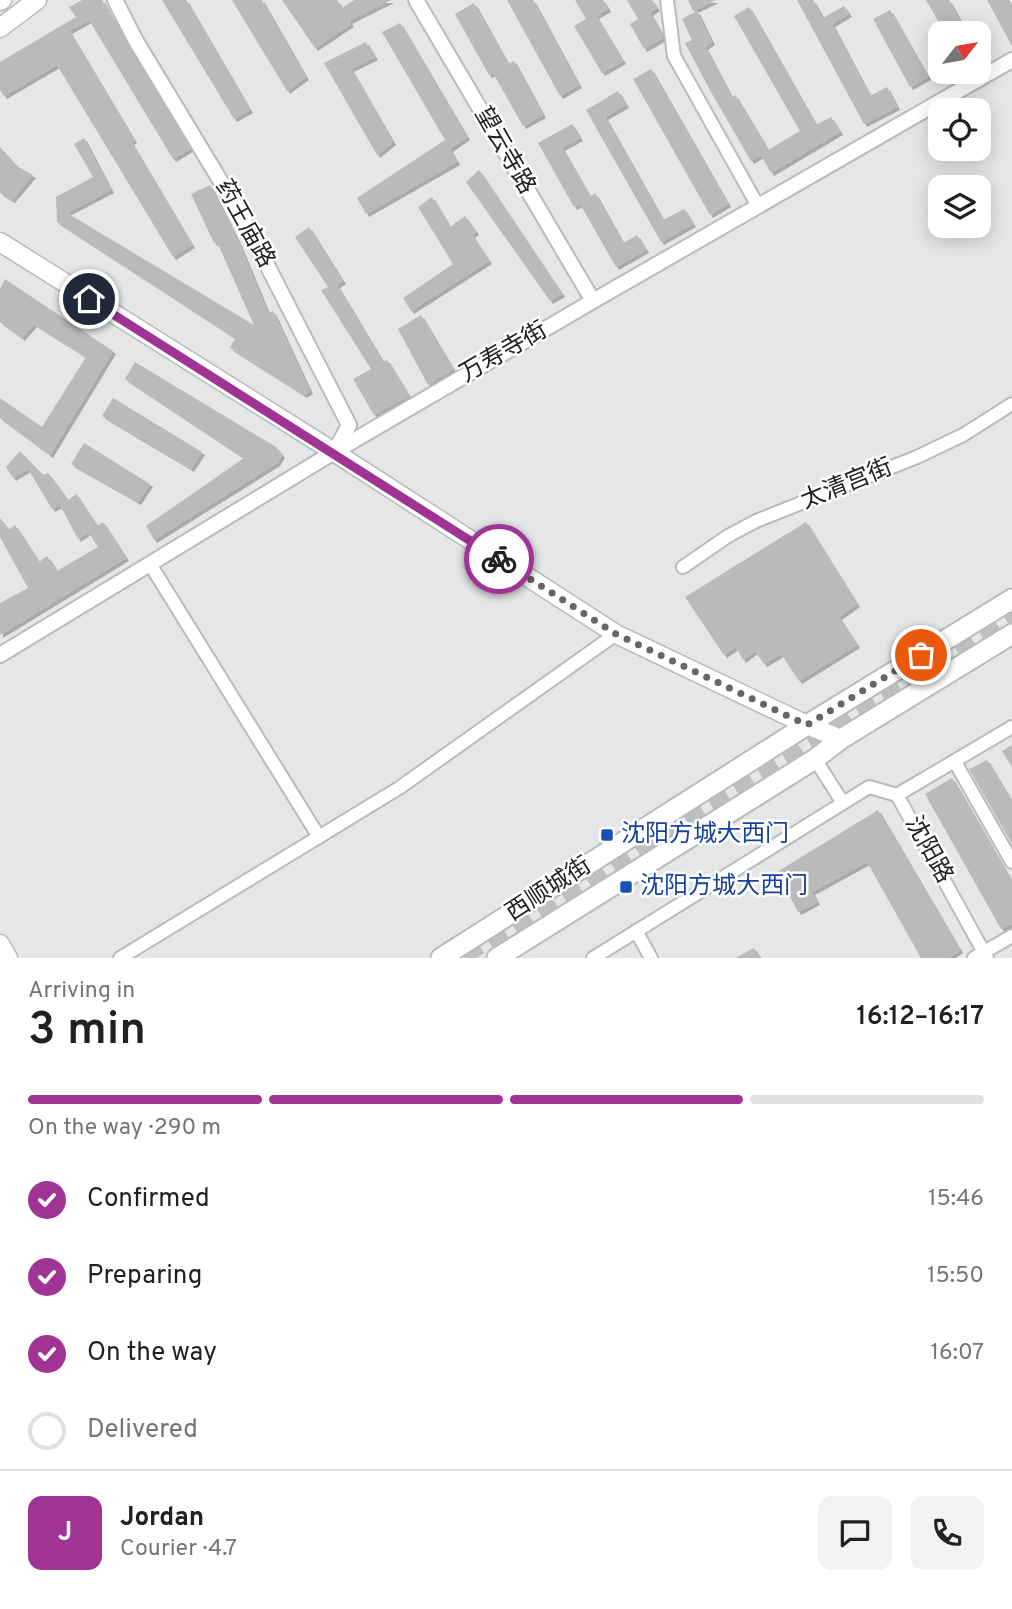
<!DOCTYPE html>
<html lang="en">
<head>
<meta charset="utf-8">
<style>
  :root { --surface:#fff; --page:#f2f2f2; --text:#202124; --muted:#757577; --line:#e0e0e0; --accent:#a03495 }
  body { margin:0; font-family:Overpass,"Noto Sans SC",sans-serif; background:var(--page); color:var(--text); height:100vh; display:flex; flex-direction:column; font-size:26px; white-space:nowrap }
  * { box-sizing:border-box; margin:0 }
  p { font-size:23px; color:var(--muted) }
  .icon { flex:none; width:38px; height:38px; fill:none; stroke:currentColor; stroke-width:2; stroke-linecap:round; stroke-linejoin:round }
  .map { position:relative; height:958px; overflow:hidden }
  .details { display:flex; flex-direction:column; background:var(--surface); flex:1 }
  .details>* { flex:none }
  .needle { width:46px; rotate:59deg }
  .tools { position:absolute; left:928px; top:21px; display:grid; gap:14px }
  .tools a { display:grid; place-items:center; width:63px; height:63px; border-radius:14px; background:var(--surface); box-shadow:0 4px 18px #0003; font-size:35px }
  .pin { position:absolute; display:grid; place-items:center; width:60px; height:60px; color:#fff; margin:-30px; border:4px solid #fff; border-radius:50%; box-shadow:0 2px 7px #0007 }
  .courier { position:absolute; display:grid; place-items:center; width:70px; height:70px; margin:-35px; border:5px solid #a03495; border-radius:50%; background:#fff; color:#222; box-shadow:0 2px 9px #0007 }
  .head em { font-style:normal; font-weight:600 }
  .head div { display:flex; flex-direction:column-reverse }
  .head { display:flex; align-items:center; justify-content:space-between; height:119px; padding:0 28px }
  h1 { font-size:46px; font-weight:600; line-height:52px }
  .bar { display:grid; grid-template-columns:repeat(4,1fr); gap:10px 7px; align-content:center; height:84px; padding:0 28px }
  .bar i { height:9px; border-radius:5px; background:var(--line) }
  .bar .on { background:var(--accent) }
  .bar p { grid-column:span 4 }
  .line { display:flex; align-items:center; gap:18px; padding:0 28px; border-top:2px solid var(--line) }
  .line div { flex:1 }
  .round { display:grid; place-items:center; flex:none; width:74px; height:74px; border-radius:14px; background:var(--page) }
  ol { padding:0 28px; list-style:none }
  li { display:flex; align-items:center; gap:21px; height:77px }
  li p { margin-inline-start:auto }
  li .icon { padding:7px; border-radius:50%; background:var(--accent); color:#fff; stroke-width:4 }
  li:last-child { color:var(--muted) }
  li i { width:38px; height:38px; border:4px solid var(--line); border-radius:50% }
  .map>svg:first-child { display:block }
  .building { fill:#bab9bb; filter:url(#shadow) }
  .lines { fill:none; stroke-linecap:round; stroke-linejoin:round }
  .trunk-tunnel { stroke:#bebfc0; stroke-width:19; stroke-dasharray:19 10; stroke-linecap:butt }
  .minor-casing { stroke:#babbbd; stroke-width:16 }
  .tertiary-casing { stroke:#babbbd; stroke-width:18 }
  .secondary-casing { stroke:#babbbd; stroke-width:21 }
  .primary-casing { stroke:#babbbd; stroke-width:23 }
  .minor { stroke:#fff; stroke-width:12 }
  .tertiary { stroke:#fff; stroke-width:14 }
  .secondary { stroke:#fff; stroke-width:18 }
  .primary { stroke:#fff; stroke-width:19 }
  .done { stroke:#666667; stroke-width:7; stroke-dasharray:0 12.6 }
  .route { stroke:#a03495; stroke-width:9 }
  .transit-dot { fill:#1a4fb4; stroke:#fff; stroke-width:2.5 }
  .labels { text-anchor:middle; dominant-baseline:central; stroke-width:5; stroke-linejoin:round; paint-order:stroke }
  .street-label { font-size:24px; fill:#212122; stroke:#fff }
  .transit-label { font-size:24px; fill:#164399; stroke:#fff; text-anchor:start }
</style>
</head>
<body>
<div class="map">
<svg width="1012" height="958" viewBox="0 0 1012 958">
  <defs>
    <filter id="shadow"><feDropShadow dx="3" dy="3" stdDeviation="0" flood-color="#0004"/></filter>
  </defs>
  <rect width="100%" height="100%" fill="#e5e6e7"/>
  <g class="building">
    <path d="M82 0H102L190 149 173 159 89 20 69 31 134 140 131 142 192 245 173 257 57 65 4 96 0 90V62L76 17 69 7Z"/>
    <path d="M162 0H186L250 110 234 119Z"/>
    <path d="M232 0H262L306 77 287 91Z"/>
    <path d="M282 0H337L342 8 354 0H391L349 21 351 24 315 48Z"/>
    <path d="M507 0H533L579 85 560 96Z"/>
    <path d="M575 0H603L608 9 596 16 623 61 602 73 574 26 586 19Z"/>
    <path d="M627 0H652L657 8 650 13 662 34 663 38 644 49 630 24 638 19Z"/>
    <path d="M688 0H716L693 11Z"/>
    <path d="M797 0H813L823 18 844 6 849 14 832 24 870 96 887 87 897 107 864 124Z"/>
    <path d="M926 0H949L967 33H945Z"/>
    <path d="M987 0H1009L1012 5V46Z"/>
    <path d="M474 3 508 64 514 61 543 115 523 126 493 73 489 75 455 14Z"/>
    <path d="M749 7 816 125 831 117 840 132 771 173 761 155 751 161 712 94 685 43 692 40 682 19 697 11 712 42 705 47 732 98 735 95 768 150 800 131 734 16Z"/>
    <path d="M890 10 928 77 910 87 873 19Z"/>
    <path d="M400 23 467 137 450 149 457 162 366 214 357 198 445 140 382 32Z"/>
    <path d="M366 42 375 57 351 69 393 142 377 155 324 63Z"/>
    <path d="M651 69 728 204 710 215 633 79Z"/>
    <path d="M618 91 626 105 605 117 663 220 684 209 693 224 661 242 586 110Z"/>
    <path d="M572 124 580 138 562 148 590 197 595 193 623 243 637 235 646 250 616 267 580 204 574 207 538 143Z"/>
    <path d="M84 138 111 190 67 213 254 325 217 242 214 243 191 194 210 185 239 243 268 313 273 311 310 391 304 395 230 348 235 338 57 222 56 197 93 177 74 144Z"/>
    <path d="M0 147 18 167 33 175 12 200 0 193Z"/>
    <path d="M479 170 562 294 550 301 466 182Z"/>
    <path d="M432 197 450 227 465 216 476 232 472 235 489 261 411 311 403 298 453 264 418 207Z"/>
    <path d="M309 227 343 281 337 285 383 362 387 360 409 396 374 415 353 379 371 369 321 290 328 287 295 237Z"/>
    <path d="M5 279 113 351 50 455 0 418V398L42 427 86 357 34 324 22 338 0 322V289Z"/>
    <path d="M421 315 453 369 428 385 398 329Z"/>
    <path d="M135 362 276 447 282 455 277 463 154 540 146 526 244 458 125 379Z"/>
    <path d="M113 398 202 452 191 469 102 416Z"/>
    <path d="M84 443 150 484 138 502 71 464Z"/>
    <path d="M20 451 43 475 48 473 68 500 76 494 97 526 103 522 126 558 0 635V603L28 588 0 537V518L9 530 15 525 39 562 47 556 57 571 98 547 88 532 78 539 60 505 52 509 28 469 13 478 6 467Z"/>
    <path d="M806 522 857 604 839 617 857 645 799 681 781 654 764 664 755 651 743 660 736 647 724 655 685 597Z"/>
    <path d="M1012 745V767L1002 751Z"/>
    <path d="M987 760 1012 802V844L969 769Z"/>
    <path d="M952 778 1012 882V923L1001 929 925 794Z"/>
    <path d="M878 810 960 950 949 958H921L867 862 812 892 817 902 798 912 777 872Z"/>
    <path d="M754 948 760 958H735Z"/>
  </g>
  <g class="lines">
    <path class="trunk-tunnel" d="M463 955 1012 613"/>
    <defs>
      <g id="minor">
        <path d="M667 0 674 56 758 206"/>
        <path d="M150 564 319 837"/>
        <path d="M683 567 728 536 756 521 917 457 963 435 1012 404"/>
        <path d="M815 759 843 803"/>
        <path d="M955 762 1012 862"/>
        <path d="M897 795 1012 727"/>
        <path d="M636 931 651 958"/>
        <path d="M120 958 399 788 616 634"/>
        <path d="M593 958 869 787 897 795 987 958"/>
        <path d="M974 958 1012 936"/>
      </g>
      <g id="tertiary">
        <path d="M115 0 136 41 244 220 349 425 335 451"/>
        <path d="M416 0 593 301"/>
        <path d="M0 655 334 452 593 301 1012 60"/>
      </g>
      <g id="secondary">
        <path d="M0 1 2 0"/>
        <path d="M0 28 37 0"/>
        <path d="M0 242 334 452 616 634 807 725 841 739"/>
        <path d="M0 944 8 958"/>
      </g>
      <g id="primary">
        <path d="M441 958 807 725 1012 599"/>
        <path d="M497 958 815 759 841 739 1012 634"/>
      </g>
    </defs>
    <use href="#minor" class="minor-casing"/>
    <use href="#tertiary" class="tertiary-casing"/>
    <use href="#secondary" class="secondary-casing"/>
    <use href="#primary" class="primary-casing"/>
    <use href="#minor" class="minor"/>
    <use href="#tertiary" class="tertiary"/>
    <use href="#secondary" class="secondary"/>
    <use href="#primary" class="primary"/>
  </g>
  <g class="lines">
    <path class="done" d="M499 559 616 634 807 725 921 655"/>
    <path class="route" d="M89 299 499 559"/>
  </g>
  <g class="transit-dot">
    <rect x="600" y="828" width="14" height="14" rx="3.5"/>
    <rect x="619" y="880" width="14" height="14" rx="3.5"/>
  </g>
  <g class="labels">
    <g class="street-label">
      <text transform="translate(504 151) rotate(60)">望云寺路</text>
      <text transform="translate(244 224) rotate(61)">药王庙路</text>
      <text transform="translate(504 353) rotate(-30)">万寿寺街</text>
      <text transform="translate(847 485) rotate(-22)">太清宫街</text>
      <text transform="translate(928 850) rotate(61)">沈阳路</text>
      <text transform="translate(549 890) rotate(-33)">西顺城街</text>
    </g>
    <g class="transit-label">
      <text x="621" y="835">沈阳方城·大西门</text>
      <text x="640" y="887">沈阳方城大西门</text>
    </g>
  </g>
</svg>
<div class="tools">
<a><svg class="needle" viewBox="-14 -14 28 28"><path d="M0-13l5 13h-10z" fill="#e53935"/><path d="M0 13l5-13h-10z" fill="#757577"/></svg></a>
<a><svg class="icon" aria-label="locate" viewBox="0 0 24 24"><circle cx="12" cy="12" r="6"/><path d="M12 2v4M12 18v4M2 12h4M18 12h4"/></svg></a>
<a><svg class="icon" aria-label="layers" viewBox="0 0 24 24"><path d="M12 4l9 5-9 5-9-5zM3 14l9 5 9-5"/></svg></a>
</div>
<div class="pin" style="left:921px;top:655px;background:#ea580c"><svg class="icon" aria-label="bag" viewBox="0 0 24 24"><path d="M5 8h14l-1 12H6zM9 8a3 3 0 0 1 6 0"/></svg></div>
<div class="pin" style="left:89px;top:299px;background:#1f2937"><svg class="icon" aria-label="home" viewBox="0 0 24 24"><path d="M3 11l9-7 9 7M6 9v11h12V9"/></svg></div>
<div class="courier" style="left:499px;top:559px"><svg class="icon" aria-label="bike" viewBox="0 0 24 24"><circle cx="6" cy="16" r="4"/><circle cx="18" cy="16" r="4"/><path d="M6 16l4-8h5l3 8M10 8l3 8H6M13 5h3"/></svg></div>
</div>
<section class="details">
<div class="head"><div><h1>3 min</h1><p>Arriving in</p></div><em>16:12–16:17</em></div>
<div class="bar"><i class="on"></i><i class="on"></i><i class="on"></i><i></i><p>On the way · 290 m</p></div>
<ol>
<li><svg class="icon" aria-label="check" viewBox="0 0 24 24"><path d="M5 12l5 5 9-10"/></svg>Confirmed<p>15:46</p></li>
<li><svg class="icon" aria-label="check" viewBox="0 0 24 24"><path d="M5 12l5 5 9-10"/></svg>Preparing<p>15:50</p></li>
<li><svg class="icon" aria-label="check" viewBox="0 0 24 24"><path d="M5 12l5 5 9-10"/></svg>On the way<p>16:07</p></li>
<li><i></i>Delivered</li>
</ol>
<div class="line" style="height:126px"><b class="round" style="background:var(--accent);color:#fff">J</b><div><b>Jordan</b><p>Courier · 4.7</p></div><a class="round"><svg class="icon" aria-label="chat" viewBox="0 0 24 24"><path d="M4 5h16v11H9l-5 4z"/></svg></a><a class="round"><svg class="icon" aria-label="phone" viewBox="0 0 24 24"><path d="M5 4h4l2 5-3 2q2 4 5 5l2-3 5 2v4C11 20 4 13 5 4z"/></svg></a></div>
</section>
</body>
</html>
